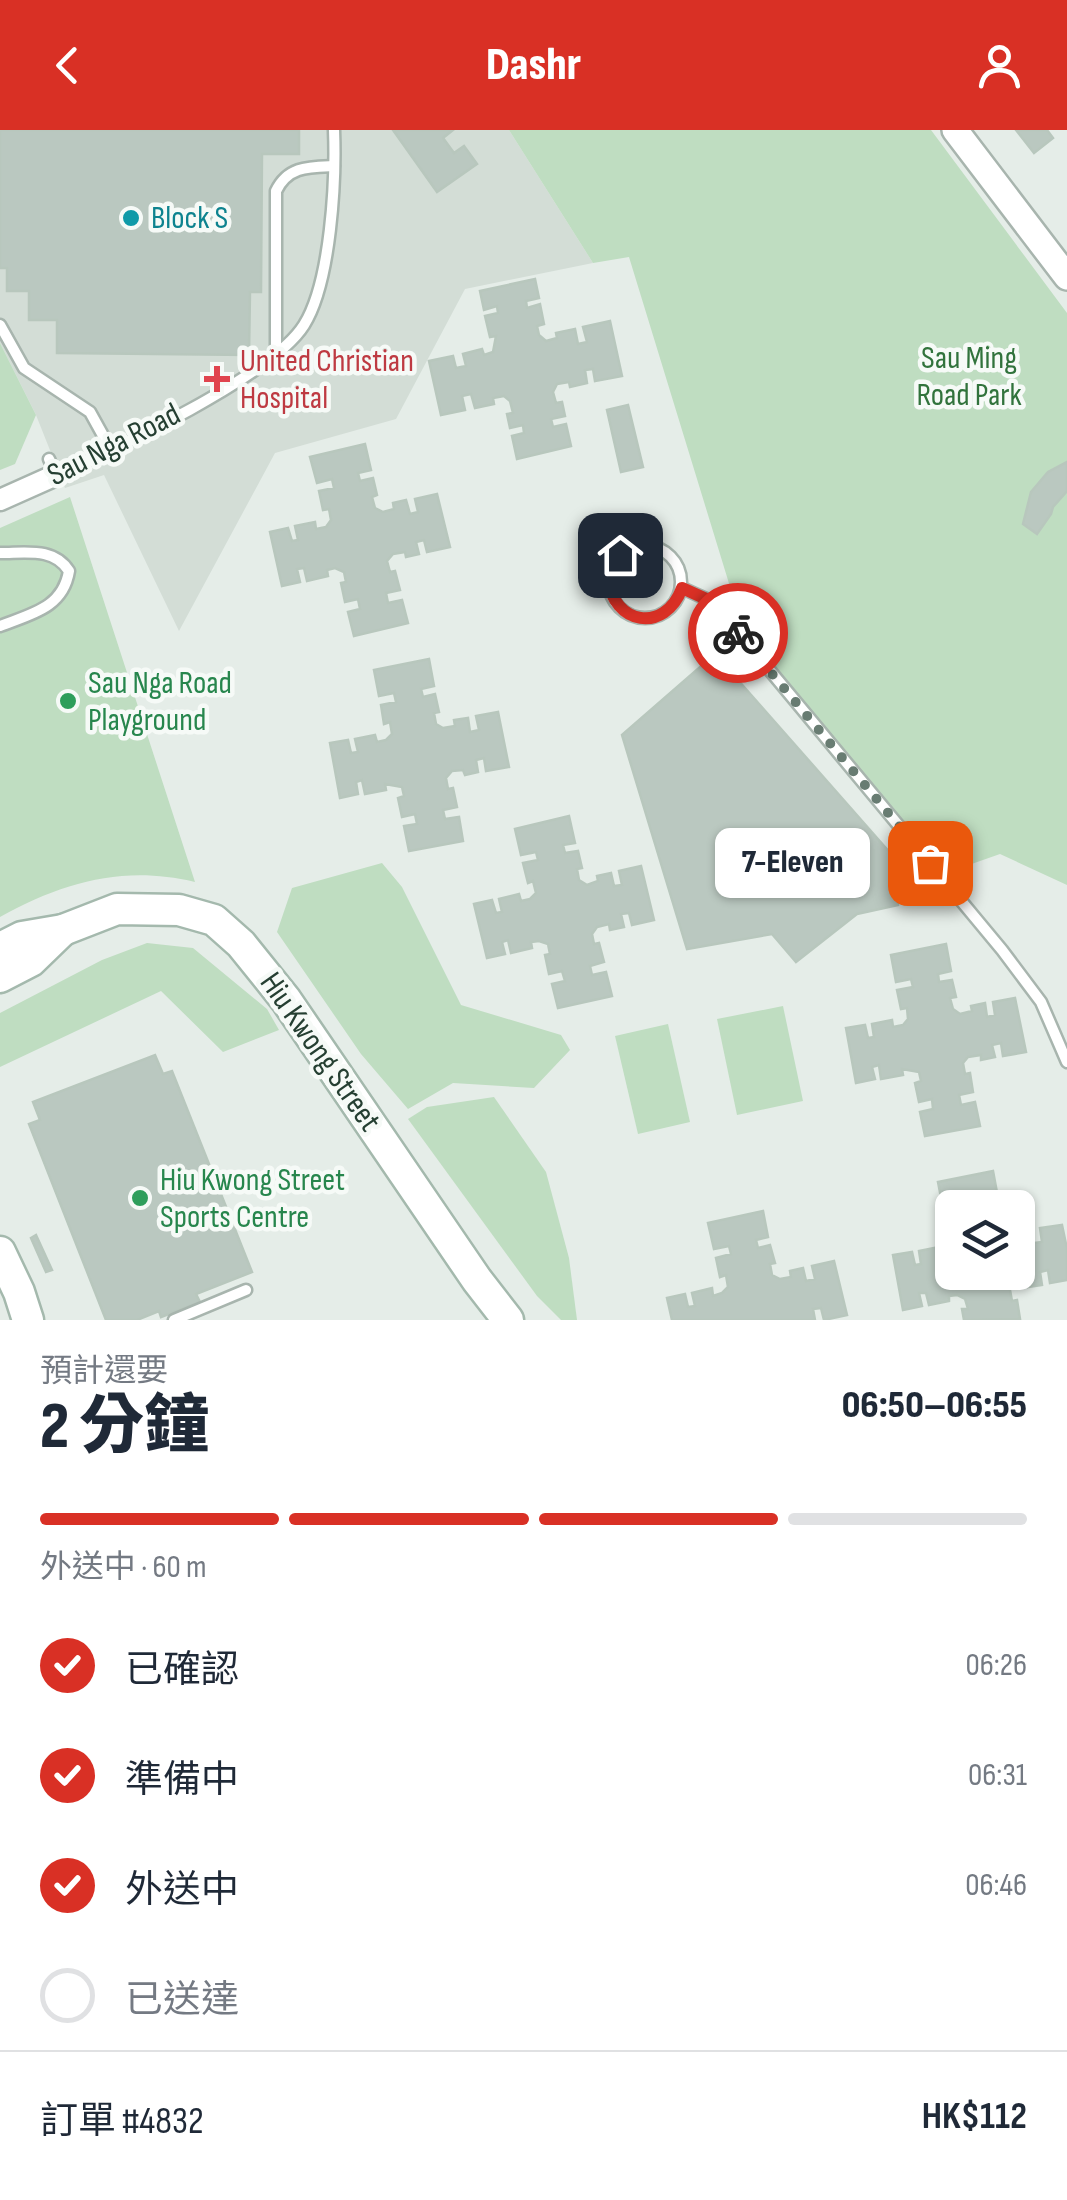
<!DOCTYPE html>
<html lang="zh-TW">
<head>
<meta charset="utf-8">
<style>
  :root { --surface:#fff; --page:#f2f2f3; --text:#1f2937; --muted:#747a83; --line:#e0e1e3; --accent:#d93025 }
  body { margin:0; font-family:"Sofia Sans Condensed","Noto Sans TC",sans-serif; background:var(--page); color:var(--text); height:100vh; display:flex; flex-direction:column; font-size:38px; white-space:nowrap }
  * { box-sizing:border-box; margin:0 }
  p { font-size:32px; color:var(--muted) }
  .icon { flex:none; width:55px; height:55px; fill:none; stroke:currentColor; stroke-width:2; stroke-linecap:round; stroke-linejoin:round }
  .map { position:relative; height:1190px; overflow:hidden }
  .panel { display:flex; flex-direction:column; background:var(--surface); flex:1 }
  .panel>* { flex:none }
  .fabs { position:absolute; left:935px; top:1060px; display:grid; gap:20px }
  .fabs a { display:grid; place-items:center; width:100px; height:100px; border-radius:15px; background:var(--surface); box-shadow:0 2px 8px #0004; font-size:50px }
  .pin { position:absolute; display:grid; place-items:center; width:85px; height:85px; color:#fff; margin:-42px; border-radius:20px; box-shadow:0 5px 15px #0006 }
  .courier { position:absolute; display:grid; place-items:center; width:100px; height:100px; margin:-50px; border:8px solid #d93025; border-radius:50%; background:#fff; color:#222; box-shadow:0 2px 12px #0007 }
  .bubble { position:absolute; height:70px; border-radius:15px; background:var(--surface); box-shadow:0 2px 8px #0004; font-size:32px; font-weight:800; line-height:70px; text-align:center }
  .head em { font-style:normal; font-weight:800 }
  .head div { display:flex; flex-direction:column-reverse }
  .head { display:flex; align-items:center; justify-content:space-between; height:170px; padding:0 40px }
  h1 { font-size:65px; font-weight:800; line-height:75px }
  .bar { display:grid; grid-template-columns:repeat(4,1fr); gap:15px 10px; align-content:center; height:120px; padding:0 40px }
  .bar i { height:12px; border-radius:8px; background:var(--line) }
  .bar .current { background:var(--accent) }
  .bar p { grid-column:span 4 }
  .line { display:flex; align-items:center; gap:25px; padding:0 40px; border-top:2px solid var(--line) }
  .line div { flex:1 }
  ol { padding:0 40px; list-style:none }
  li { display:flex; align-items:center; gap:30px; height:110px }
  li p { margin-inline-start:auto }
  li .icon { padding:10px; border-radius:50%; background:var(--accent); color:#fff; stroke-width:4 }
  li:last-child { color:var(--muted) }
  li i { width:55px; height:55px; border:5px solid var(--line); border-radius:50% }
  header { display:flex; justify-content:space-between; align-items:center; height:130px; padding:0 40px; background:var(--accent); color:#fff; font-size:45px; font-weight:800 }
  .map>svg:first-child { display:block }
  .built { fill:#d3ddd6 }
  .green { fill:#bfddc1 }
  .building { fill:#bac8c0; stroke:#b8c7bd; stroke-width:2.5 }
  .lines { fill:none; stroke-linecap:round; stroke-linejoin:round }
  .service-casing { stroke:#a8b5ae; stroke-width:15 }
  .minor-casing { stroke:#a8b5ae; stroke-width:25 }
  .tertiary-casing { stroke:#a8b5ae; stroke-width:30 }
  .secondary-casing { stroke:#a4b9ad; stroke-width:35 }
  .service { stroke:#fff; stroke-width:10 }
  .minor { stroke:#fff; stroke-width:20 }
  .tertiary { stroke:#fff; stroke-width:25 }
  .secondary { stroke:#fff; stroke-width:30 }
  .done { stroke:#687c72; stroke-width:10; stroke-dasharray:0 18 }
  .route { stroke:#d93025; stroke-width:12 }
  .culture-dot { fill:#0f9aa8; stroke:#f6faf7; stroke-width:4 }
  .health-dot { fill:#e0444e; stroke:#f6faf7; stroke-width:4 }
  .leisure-dot { fill:#2e9e5b; stroke:#f6faf7; stroke-width:4 }
  .labels { text-anchor:middle; dominant-baseline:central; stroke-width:9; stroke-linejoin:round; paint-order:stroke }
  .culture-label { font-size:32px; fill:#0d838f; stroke:#f6faf7; text-anchor:start }
  .park-label { font-size:32px; fill:#31733c; stroke:#f6faf7 }
  .health-label { font-size:32px; fill:#be3a42; stroke:#f6faf7; text-anchor:start }
  .street-label { font-size:32px; fill:#253f32; stroke:#f6faf7 }
  .leisure-label { font-size:32px; fill:#27864d; stroke:#f6faf7; text-anchor:start }
</style>
</head>
<body>
<header><svg class="icon" aria-label="back" viewBox="0 0 24 24"><path d="M15 5l-7 7 7 7"/></svg>Dashr<svg class="icon" aria-label="person" viewBox="0 0 24 24"><circle cx="12" cy="8" r="4"/><path d="M4 21q1-7 8-7t8 7"/></svg></header>
<div class="map">
<svg width="1067" height="1190" viewBox="0 0 1067 1190">
  <rect width="100%" height="100%" fill="#e5ede8"/>
  <path class="built" d="M0 0H509L593 133 465 159 396 289 275 323 179 501 104 345 65 358 36 285 0 213Z"/>
  <g class="green">
    <path d="M509 0H931L1067 183V755L1000 724 946 743 750 522 629 127 593 133Z"/>
    <path d="M0 213 36 285 15 334 0 340Z"/>
    <path d="M70 367 195 752C123 735 64 752 0 787V398Z"/>
    <path d="M382 733 402 757 461 875 561 905 570 920 534 958 453 953 408 979 361 924 277 802 292 758Z"/>
    <path d="M147 813 193 818 267 879 279 900 223 922 161 861 0 937V883L102 830Z"/>
    <path d="M783 876 803 971 737 985 717 889Z"/>
    <path d="M668 894 690 992 638 1004 615 906Z"/>
    <path d="M494 967 546 1042 569 1128 577 1190H561L537 1166 408 989 427 977Z"/>
  </g>
  <g class="building">
    <path d="M0 0H299V24H262L261 162H250L249 225 57 223V190H29V161H7V138H0Z"/>
    <path d="M393 0H453L443 8 454 23 464 16 477 34 437 62Z"/>
    <path d="M1016 0H1047L1053 8 1034 23Z"/>
    <path d="M535 149 539 168 526 171 527 178 540 174 544 194 537 196 539 205 546 211 557 208 556 203 575 199 578 214 587 212 583 197 610 191 622 246 595 251 593 239 585 240 587 253 570 257 569 252 557 254 553 262 556 273 562 272 565 286 551 289 553 297 566 294 571 316 517 329 512 306 524 303 523 295 510 298 507 284 513 283 510 271 504 266 493 268 494 274 475 278 471 264 462 266 465 280 441 285 429 231 453 226 456 238 466 236 463 224 482 219 484 225 493 222 496 206 490 207 485 186 498 183 497 176 484 180 480 161Z"/>
    <path d="M628 275 643 337 621 342 607 280Z"/>
    <path d="M365 314 371 340 358 343 360 351 373 348 377 365 372 367 375 378 383 382 394 379 393 373 406 370 410 384 418 382 415 369 437 364 450 417 427 422 424 410 416 412 419 424 406 427 405 422 393 424 387 431 390 442 395 441 400 460 386 463 388 473 402 470 408 493 354 506 348 482 360 479 358 469 345 472 341 453 346 452 344 442 335 438 327 440 328 446 307 451 304 438 297 439 300 452 282 456 270 402 288 398 292 411 298 410 295 396 315 392 316 399 326 397 331 390 329 379 323 380 319 361 334 358 332 349 317 353 310 327Z"/>
    <path d="M1067 332V361L1053 377 1051 384 1037 404 1023 394 1031 362 1048 342Z"/>
    <path d="M715 524 907 742 896 751 898 775 857 784 796 832 772 804 687 819 622 605Z"/>
    <path d="M429 529 434 556 421 559 423 567 435 564 439 582 434 583 436 594 443 598 455 596 454 590 468 588 470 602 479 600 476 586 498 582 509 637 486 641 484 628 476 630 478 642 465 645 463 640 452 641 446 648 448 659 453 658 457 677 443 680 445 689 459 687 463 711 409 721 404 696 417 694 415 684 402 687 398 668 404 666 402 657 385 654 386 660 365 664 362 650 356 652 358 664 340 668 330 613 348 610 351 623 358 622 355 609 375 605 377 612 386 610 392 604 390 592 384 594 381 575 396 572 394 563 379 566 374 540Z"/>
    <path d="M569 686 575 713 563 715 565 723 578 721 582 738 577 739 579 750 587 755 598 751 597 746 611 743 614 756 622 755 619 741 641 736 654 790 632 795 629 783 621 784 624 797 610 800 609 794 597 797 592 804 594 814 599 813 604 832 590 836 592 845 606 842 612 866 558 878 552 854 565 851 562 841 549 844 545 825 550 824 548 814 539 811 531 812 532 818 511 823 508 810 502 812 505 824 487 828 474 774 492 770 496 783 502 782 499 769 519 764 521 771 530 769 536 763 533 751 528 753 523 733 538 730 536 722 521 725 515 699Z"/>
    <path d="M946 814 951 841 938 844 939 852 952 850 956 867 950 868 953 879 960 884 972 881 971 876 985 873 987 887 995 885 993 872 1015 868 1026 922 1003 926 1001 913 992 915 995 927 981 930V925L968 927 963 933 965 944 970 943 973 962 959 965 961 975 975 972 980 996 925 1006 920 982 933 979 932 969 919 972 915 953 921 951 919 942 902 939 903 945 881 949 879 935 872 937 875 949 856 953 846 898 865 895 868 908 874 907 872 894 892 890 893 897 903 895 908 889 907 878 901 879 897 860 913 857 911 849 896 852 891 825Z"/>
    <path d="M155 925 163 944 172 941 252 1142 196 1164 200 1172 161 1187 159 1181 137 1190H106L29 994 40 990 33 972Z"/>
    <path d="M993 1041 998 1068 985 1070 986 1078 958 1076 943 1078 938 1052Z"/>
    <path d="M763 1081 768 1107 756 1110 758 1118 770 1115 775 1133 770 1134 772 1145 780 1149 791 1147 790 1141 803 1138 806 1151 815 1149 812 1136 834 1131 847 1185 824 1190 821 1178 813 1179 815 1190H672L667 1168 685 1164 688 1177 695 1176 692 1163 712 1158 713 1166 722 1163 728 1157 726 1145 720 1147 716 1128 731 1124 729 1116 714 1119 708 1093Z"/>
    <path d="M1062 1095 1067 1119V1150L1050 1153 1048 1140 1040 1142 1042 1155 1028 1157 1027 1151 1015 1153 1010 1160 1012 1171 1017 1170 1020 1189 964 1190 962 1179H968L965 1169 957 1165 949 1166V1171L929 1175 926 1163H919L922 1176 903 1180 893 1125 912 1122 915 1135 921 1134 919 1121 939 1117 940 1124 952 1119V1142H1018V1102L1031 1100 1034 1113 1042 1112 1040 1098Z"/>
    <path d="M36 1105 52 1140 46 1142 31 1108Z"/>
  </g>
  <g class="lines">
    <defs>
      <g id="service">
        <path d="M0 195 24 238 90 282 111 320"/>
        <path d="M276 225V61C288 36 309 37 334 36"/>
        <path d="M49 329 56 345C114 320 272 246 304 195 331 152 336 50 334 0"/>
        <circle cx="645" cy="452" r="36"/>
        <path d="M0 423C26 423 54 417 69 441 63 478 31 484 0 496"/>
        <path d="M682 458 713 472 1002 820 1041 872 1067 932"/>
        <path d="M174 1190 246 1160"/>
      </g>
      <path id="minor" d="M0 370 56 345"/>
      <path id="tertiary" d="M955 0 1067 147"/>
      <g id="secondary">
        <path d="M0 818 22 807 63 800 117 779 179 780 214 790 241 814 286 870 477 1150 508 1190"/>
        <path d="M0 847 31 831 63 800"/>
        <path d="M0 1122 19 1162 28 1190"/>
      </g>
    </defs>
    <use href="#service" class="service-casing"/>
    <use href="#minor" class="minor-casing"/>
    <use href="#tertiary" class="tertiary-casing"/>
    <use href="#secondary" class="secondary-casing"/>
    <use href="#service" class="service"/>
    <use href="#minor" class="minor"/>
    <use href="#tertiary" class="tertiary"/>
    <use href="#secondary" class="secondary"/>
  </g>
  <g class="lines">
    <path class="done" d="M738 503 930 733"/>
    <path class="route" d="M620 425 608 448C613 495 665 504 682 458L713 472 738 503"/>
  </g>
  <circle class="culture-dot" cx="131" cy="88" r="10"/>
  <path class="health-dot" d="M212 234h10v10h10v10h-10v10h-10v-10h-10v-10h10z"/>
  <g class="leisure-dot">
    <circle cx="68" cy="571" r="10"/>
    <circle cx="140" cy="1068" r="10"/>
  </g>
  <g class="labels">
    <g class="culture-label">
      <text x="151" y="88">Block S</text>
    </g>
    <g class="park-label">
      <text x="969" y="228">Sau Ming<tspan x="969" dy="37">Road Park</tspan></text>
    </g>
    <g class="health-label">
      <text x="240" y="231">United Christian<tspan x="240" dy="37">Hospital</tspan></text>
    </g>
    <g class="street-label">
      <text transform="translate(114 315) rotate(-27)">Sau Nga Road</text>
      <text transform="translate(320 922) rotate(55)">Hiu Kwong Street</text>
    </g>
    <g class="leisure-label">
      <text x="88" y="553">Sau Nga Road<tspan x="88" dy="37">Playground</tspan></text>
      <text x="160" y="1050">Hiu Kwong Street<tspan x="160" dy="37">Sports Centre</tspan></text>
    </g>
  </g>
</svg>
<div class="fabs">
<a><svg class="icon" aria-label="layers" viewBox="0 0 24 24"><path d="M12 4l9 5-9 5-9-5zM3 14l9 5 9-5"/></svg></a>
</div>
<div class="pin" style="left:930px;top:733px;background:#ea580c"><svg class="icon" aria-label="bag" viewBox="0 0 24 24"><path d="M5 8h14l-1 12H6zM9 8a3 3 0 0 1 6 0"/></svg></div>
<div class="pin" style="left:620px;top:425px;background:#1f2937"><svg class="icon" aria-label="home" viewBox="0 0 24 24"><path d="M3 11l9-7 9 7M6 9v11h12V9"/></svg></div>
<div class="courier" style="left:738px;top:503px"><svg class="icon" aria-label="bike" viewBox="0 0 24 24"><circle cx="6" cy="16" r="4"/><circle cx="18" cy="16" r="4"/><path d="M6 16l4-8h5l3 8M10 8l3 8H6M13 5h3"/></svg></div>
<div class="bubble" style="left:715px;top:698px;width:155px">7-Eleven</div>
</div>
<section class="panel">
<div class="head"><div><h1>2 分鐘</h1><p>預計還要</p></div><em>06:50–06:55</em></div>
<div class="bar"><i class="current"></i><i class="current"></i><i class="current"></i><i></i><p>外送中 · 60 m</p></div>
<ol>
<li><svg class="icon" aria-label="check" viewBox="0 0 24 24"><path d="M5 12l5 5 9-10"/></svg>已確認<p>06:26</p></li>
<li><svg class="icon" aria-label="check" viewBox="0 0 24 24"><path d="M5 12l5 5 9-10"/></svg>準備中<p>06:31</p></li>
<li><svg class="icon" aria-label="check" viewBox="0 0 24 24"><path d="M5 12l5 5 9-10"/></svg>外送中<p>06:46</p></li>
<li><i></i>已送達</li>
</ol>
<div class="line" style="height:130px"><div>訂單 #4832</div><b>HK$112</b></div>
</section>
</body>
</html>
